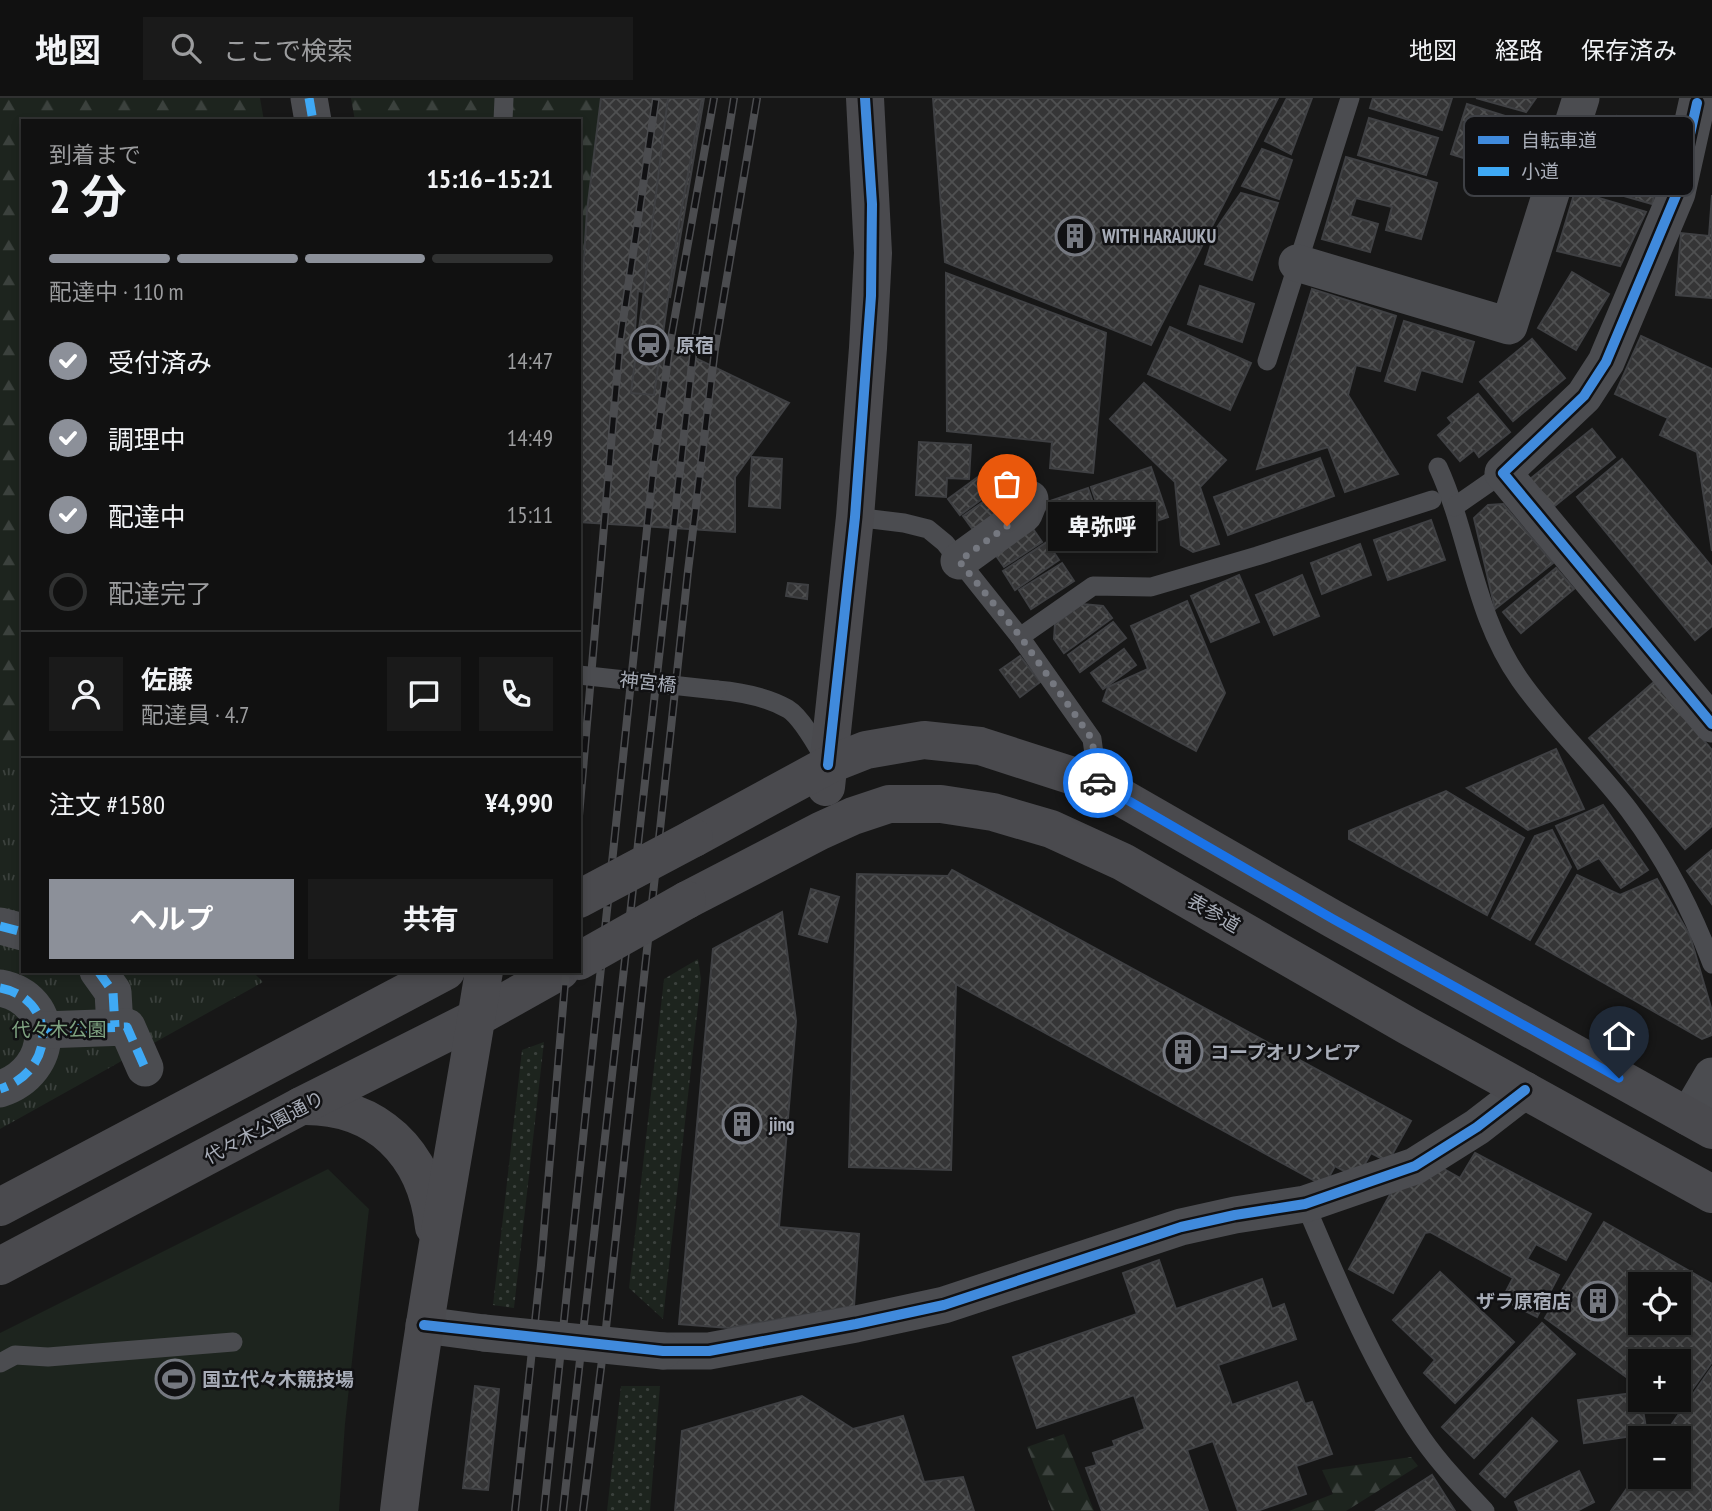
<!DOCTYPE html>
<html lang="ja">
<head>
<meta charset="utf-8">
<style>
  :root { --surface:#111; --page:#1a1a1a; --text:#f1f3f6; --muted:#9c9d9f; --line:#303131; --accent:#8c9099 }
  body { margin:0; font-family:"PT Sans Narrow","Noto Sans JP",sans-serif; background:var(--page); color:var(--text); height:100vh; display:flex; flex-direction:column; font-size:26px; white-space:nowrap }
  * { box-sizing:border-box; margin:0 }
  p { font-size:23px; color:var(--muted) }
  .icon { flex:none; width:38px; height:38px; fill:none; stroke:currentColor; stroke-width:2; stroke-linecap:round; stroke-linejoin:round }
  .map { position:relative; flex:1; overflow:hidden }
  .side { position:absolute; left:21px; top:21px; width:560px; height:854px; display:flex; flex-direction:column; background:var(--surface); border-radius:0px; box-shadow:0 4px 10px #0003,0 0 0 2px var(--line) }
  .side>* { flex:none }
  .tools { position:absolute; left:1628px; top:1174px; display:grid; gap:14px }
  .tools a { display:grid; place-items:center; width:63px; height:63px; border-radius:0px; background:var(--surface); box-shadow:0 4px 10px #0003,0 0 0 2px var(--line); font-size:35px }
  .pin { position:absolute; display:grid; place-items:center; width:60px; height:60px; color:#fff; margin:-72px -30px; border-radius:50% 50% 50% 0; rotate:-45deg; box-shadow:0 0 7px #0007 }
  .pin .icon { rotate:45deg }
  .courier { position:absolute; display:grid; place-items:center; width:70px; height:70px; margin:-35px; border:5px solid #1a73e8; border-radius:50%; background:#fff; color:#222; box-shadow:0 2px 9px #0007 }
  .bubble { position:absolute; height:49px; border-radius:0px; background:var(--surface); box-shadow:0 4px 10px #0003,0 0 0 2px var(--line); font-size:23px; font-weight:700; line-height:49px; text-align:center }
  .summary em { font-style:normal; font-weight:700 }
  .summary div { display:flex; flex-direction:column-reverse }
  .summary { display:flex; align-items:center; justify-content:space-between; height:119px; padding:0 28px }
  h1 { font-size:46px; font-weight:700; line-height:52px }
  .bar { display:grid; grid-template-columns:repeat(4,1fr); gap:10px 7px; align-content:center; height:84px; padding:0 28px }
  .bar i { height:9px; border-radius:5px; background:var(--line) }
  .bar .active { background:var(--accent) }
  .bar p { grid-column:span 4 }
  .line { display:flex; align-items:center; gap:18px; padding:0 28px; border-top:2px solid var(--line) }
  .line div { flex:1 }
  .round { display:grid; place-items:center; flex:none; width:74px; height:74px; border-radius:0px; background:var(--page) }
  ol { padding:0 28px; list-style:none }
  li { display:flex; align-items:center; gap:21px; height:77px }
  li p { margin-inline-start:auto }
  li .icon { padding:7px; border-radius:50%; background:var(--accent); color:#fff; stroke-width:4 }
  li:last-child { color:var(--muted) }
  li i { width:38px; height:38px; border:4px solid var(--line); border-radius:50% }
  .cta { display:flex; gap:14px; margin-top:auto; padding:14px 28px }
  .cta a { flex:1; height:80px; border-radius:0px; background:var(--accent); color:#fff; font-size:28px; font-weight:700; line-height:80px; text-align:center }
  .cta a+a { background:var(--page); color:var(--text) }
  header { display:flex; align-items:center; gap:42px; box-sizing:border-box; height:98px; padding:0 35px; background:var(--surface); border-bottom:2px solid var(--line) }
  header strong { font-size:33px }
  nav { display:flex; gap:38px; margin-inline-start:auto; font-size:24px }
  .search { width:490px; height:63px; background:var(--page); display:flex; align-items:center; gap:18px; box-sizing:border-box; padding:0 24px; border-radius:0px; color:var(--muted); font-size:26px }
  .map>svg:first-child { display:block }
  .grass { fill:url(#grass-dots) }
  .forest { fill:url(#forest-firs) }
  .park { fill:url(#park-tufts) }
  .pitch { fill:#1d241e }
  .building { fill:url(#building-cross-hatch); stroke:#3f4043; stroke-width:2; fill-rule:evenodd }
  .lines { fill:none; stroke-linecap:round; stroke-linejoin:round }
  .lane { stroke:#4b4c50; stroke-width:19 }
  .street { stroke:#4b4c50; stroke-width:37 }
  .secondary { stroke:#4a4a4e; stroke-width:38 }
  .rail-casing { stroke:#4b4c4f; stroke-width:8 }
  .rail { stroke:#111113; stroke-width:5; stroke-dasharray:16; stroke-linecap:butt }
  .lane-bridge { stroke:#4b4c50; stroke-width:19 }
  .street-bridge { stroke:#4b4c50; stroke-width:37 }
  .secondary-bridge { stroke:#4a4a4e; stroke-width:38 }
  .quiet { stroke:#3fa9f5; stroke-width:9; stroke-dasharray:18 9; stroke-linecap:butt }
  .cycleway-casing { stroke:#111113; stroke-width:15 }
  .cycleway { stroke:#408adc; stroke-width:10 }
  .done { stroke:#757880; stroke-width:7; stroke-dasharray:0 12.6 }
  .route { stroke:#1a73e8; stroke-width:9 }
  .labels { text-anchor:middle; dominant-baseline:central; stroke-width:5; stroke-linejoin:round; paint-order:stroke }
  .poi-label { font-size:19px; font-weight:bold; fill:#a8adb8; stroke:#111113; text-anchor:start }
  .street-label { font-size:19px; fill:#a8adb8; stroke:#111113 }
  .park-label { font-size:19px; fill:#7fa381; stroke:#111113 }
  .key { fill:#111113; stroke:#3e4045; stroke-width:2 }
  .key-label { font-size:19px; fill:#a8adb8 }
</style>
</head>
<body>
<header>
<strong>地図</strong>
<div class="search"><svg class="icon" aria-label="search" viewBox="0 0 24 24"><circle cx="10" cy="10" r="6"/><path d="M15 15l6 6"/></svg>ここで検索</div>
<nav><a>地図</a><a>経路</a><a>保存済み</a></nav>
</header>
<div class="map">
<svg width="1712" height="1413" viewBox="0 0 1712 1413">
  <defs>
    <pattern id="grass-dots" width="8" height="8" patternUnits="userSpaceOnUse" patternTransform="scale(1.75)"><rect width="8" height="8" fill="#1d241e"/><path d="M2 2h.1M6 6h.1" fill="none" stroke="#3b413d" stroke-width="1.8" stroke-linecap="round"/></pattern>
    <pattern id="forest-firs" width="22" height="20" patternUnits="userSpaceOnUse" patternTransform="scale(1.75)"><rect width="22" height="20" fill="#1d241e"/><path d="M5 1l3.5 6h-7zM16 11l3.5 6h-7z" fill="#3b413d"/></pattern>
    <pattern id="park-tufts" width="24" height="20" patternUnits="userSpaceOnUse" patternTransform="scale(1.75)"><rect width="24" height="20" fill="#1d241e"/><path d="M3 7l-1-3M5 7V3M7 7l1-3M15 17l-1-3M17 17v-4M19 17l1-3" fill="none" stroke="#3b413d"/></pattern>
    <pattern id="building-cross-hatch" width="8" height="8" patternUnits="userSpaceOnUse" patternTransform="scale(1.75)"><rect width="8" height="8" fill="#353536"/><path d="M0 0l8 8M0 8l8-8" fill="none" stroke="#4f5051"/></pattern>
  </defs>
  <rect width="100%" height="100%" fill="#171717"/>
  <g class="grass">
    <path d="M698 861 701 881 663 1221 629 1190 664 881Z"/>
    <path d="M544 944 514 1210 493 1207 522 952Z"/>
    <path d="M621 1288H660L650 1413H607Z"/>
  </g>
  <g class="forest">
    <path d="M0 0H260L264 23H23V715L0 717Z"/>
    <path d="M351 0H630L579 420V23H355Z"/>
    <path d="M1064 1336 1094 1413H1052L1027 1349Z"/>
    <path d="M1411 1359 1418 1368 1346 1413H1289L1333 1396 1322 1372Z"/>
  </g>
  <path class="park" d="M0 641 23 662V873H252L263 884 0 1031Z"/>
  <path class="pitch" d="M328 1071 369 1111 345 1326 339 1413H0V1235Z"/>
  <g class="building">
    <path d="M601 0H704L670 199 638 193 635 231 789 305 735 379V434L579 424 581 207 587 113Z"/>
    <path d="M668 0H702L679 125 654 297 631 295Z"/>
    <path d="M933 0H1278L1151 247 945 164Z"/>
    <path d="M1287 0H1312L1291 56 1265 43Z"/>
    <path d="M1373 0H1452L1442 32 1370 10Z"/>
    <path d="M1476 0H1536L1526 14Z"/>
    <path d="M1467 6 1537 28 1521 78 1451 56Z"/>
    <path d="M1617 18 1672 34 1652 106 1596 90Z"/>
    <path d="M1369 20 1438 40 1426 77 1358 57Z"/>
    <path d="M1262 51 1292 62 1279 101 1242 88Z"/>
    <path d="M1346 59 1437 85 1421 141 1386 132 1392 109 1356 100 1350 118 1378 126 1370 154 1322 141Z"/>
    <path d="M1575 93 1646 114 1620 168 1557 153Z"/>
    <path d="M1241 95 1278 105 1252 182 1205 166 1216 131Z"/>
    <path d="M1712 97V200L1676 197 1681 135 1709 138Z"/>
    <path d="M1572 174 1609 196 1576 252 1538 230Z"/>
    <path d="M946 175 1106 235 1093 375 1050 370 1052 344 947 333Z"/>
    <path d="M1200 188 1254 206 1242 244 1188 226Z"/>
    <path d="M1312 191 1396 218 1380 273 1356 267 1348 297 1398 376 1345 394 1328 349 1257 371Z"/>
    <path d="M1404 223 1474 244 1462 284 1421 272 1415 292 1385 283Z"/>
    <path d="M1170 229 1251 265 1230 312 1148 276Z"/>
    <path d="M1641 238 1712 271V453L1697 354 1660 337 1668 320 1615 296Z"/>
    <path d="M1532 241 1565 280 1513 323 1480 284Z"/>
    <path d="M1144 285 1226 362 1200 389 1219 446 1193 454 1181 447 1175 384 1110 321Z"/>
    <path d="M1478 296 1510 334 1479 359 1474 352 1460 363 1438 337 1452 325 1448 320Z"/>
    <path d="M1592 331 1615 359 1552 410 1529 382Z"/>
    <path d="M919 344 971 347 969 381 947 380 946 399 916 397Z"/>
    <path d="M752 359 782 361 780 410 749 408Z"/>
    <path d="M1320 360 1334 398 1228 437 1214 399Z"/>
    <path d="M1622 361 1712 469V528L1695 542 1577 399Z"/>
    <path d="M1151 369 1168 419 1108 439 1091 389Z"/>
    <path d="M989 371 1001 387 960 417 948 401Z"/>
    <path d="M1088 390 1103 434 1059 449 1044 405Z"/>
    <path d="M1000 392 1016 413 979 440 963 418Z"/>
    <path d="M1503 406 1553 465 1495 511 1474 420 1488 407Z"/>
    <path d="M1431 422 1445 462 1388 482 1374 442Z"/>
    <path d="M1031 428 1042 444 1004 469 992 452Z"/>
    <path d="M1047 444 1059 462 1015 492 1003 473Z"/>
    <path d="M1360 446 1371 477 1322 496 1311 465Z"/>
    <path d="M1062 465 1074 483 1031 511 1019 492Z"/>
    <path d="M1556 470 1574 491 1521 535 1503 514Z"/>
    <path d="M1239 477 1259 524 1211 544 1191 498Z"/>
    <path d="M1302 477 1319 518 1274 537 1256 497Z"/>
    <path d="M788 485 808 487 807 501 786 498Z"/>
    <path d="M1187 503 1225 595 1196 653 1103 603 1108 589 1148 571 1131 528Z"/>
    <path d="M1082 506 1103 508 1112 520 1064 555 1054 541 1055 526Z"/>
    <path d="M1113 524 1126 540 1080 574 1068 557Z"/>
    <path d="M1124 551 1136 567 1103 591 1091 575Z"/>
    <path d="M1020 558 1040 584 1020 599 1000 572Z"/>
    <path d="M1654 584 1712 652V728L1685 751 1589 640Z"/>
    <path d="M1556 651 1584 711 1528 732 1467 690Z"/>
    <path d="M1446 693 1524 740 1487 817 1349 741V733Z"/>
    <path d="M1603 707 1648 772 1621 790 1599 760 1578 771 1556 728Z"/>
    <path d="M1552 732 1571 769 1530 842 1492 820 1535 738Z"/>
    <path d="M1712 752V806L1687 773Z"/>
    <path d="M952 772 1411 1023 1388 1064 1371 1055 1357 1080 1335 1068 1324 1088 956 886 951 1072 849 1069 857 776 948 778Z"/>
    <path d="M1577 777 1620 797 1657 781 1690 838 1712 913V937L1702 941 1536 846Z"/>
    <path d="M811 791 839 799 827 844 799 836Z"/>
    <path d="M782 814 796 923 779 1129 859 1136 854 1208 729 1230 679 1226 713 851Z"/>
    <path d="M1475 1055 1591 1116 1566 1162 1536 1146 1527 1161 1559 1177 1537 1219 1502 1201 1513 1180 1430 1134 1425 1135 1393 1195 1349 1171 1392 1093 1444 1071 1460 1080Z"/>
    <path d="M1604 1124 1712 1186V1264L1675 1315 1657 1302H1678V1264H1640V1289L1545 1220ZM1640 1186H1678V1225H1640Z"/>
    <path d="M1159 1162 1176 1211 1262 1181 1272 1211 1284 1206 1296 1241 1218 1267 1232 1307 1297 1284 1305 1306 1312 1304 1332 1356 1296 1368 1306 1396 1257 1413H1238L1213 1343 1187 1352 1208 1413H1102L1086 1370 1097 1367 1093 1355 1115 1348 1113 1343 1145 1331 1134 1297 1037 1330 1013 1259 1137 1216 1123 1175Z"/>
    <path d="M1440 1174 1514 1244 1455 1305 1424 1275 1435 1262 1393 1222Z"/>
    <path d="M1542 1225 1575 1256 1474 1360 1442 1329Z"/>
    <path d="M1712 1269V1413H1611L1640 1372V1379H1678V1340H1662Z"/>
    <path d="M475 1288 499 1291 488 1392 463 1390Z"/>
    <path d="M1640 1294 1647 1336 1584 1345 1578 1302Z"/>
    <path d="M802 1298 853 1331 903 1318 924 1384 963 1379 974 1413H675L682 1333Z"/>
    <path d="M1532 1320 1557 1343 1505 1399 1480 1376Z"/>
    <path d="M1579 1373 1594 1404 1577 1413H1519L1515 1404Z"/>
    <path d="M1432 1377 1455 1413H1376Z"/>
  </g>
  <g class="lines">
    <g class="lane">
      <path d="M503 23 504 0"/>
      <path d="M1267 263 1350 0"/>
      <path d="M1438 369C1470 439 1474 517 1520 582 1552 628 1595 667 1629 712 1665 760 1691 810 1712 866"/>
      <path d="M1454 409 1503 375"/>
      <path d="M855 419 904 425 928 431 945 445 1020 539 1092 641 1098 686"/>
      <path d="M1020 539 1093 488 1151 489 1257 458 1432 402"/>
      <path d="M717 592C740 594 767 599 788 611 801 619 816 646 824 660"/>
      <path d="M1305 1106C1339 1186 1373 1268 1422 1340 1440 1366 1463 1390 1485 1413"/>
      <path d="M0 1265 15 1257 48 1259 233 1244"/>
    </g>
    <g class="street">
      <path d="M309 0 313 23"/>
      <path d="M1697 5 1677 95 1606 264 1584 298 1503 375 1712 626"/>
      <path d="M1297 165 1509 228 1581 0"/>
      <path d="M959 463 1024 416 1030 401"/>
      <path d="M0 828 23 834"/>
      <path d="M98 873 113 894 115 929"/>
      <path d="M0 890C58 901 56 973 0 991"/>
      <path d="M43 932 127 929 145 970"/>
      <path d="M1688 1019 1712 978"/>
      <path d="M424 1227 484 1235"/>
      <path d="M663 1253H709L856 1226 944 1207 1181 1129 1235 1117 1305 1106 1415 1068 1477 1029 1525 992"/>
    </g>
    <g class="secondary">
      <path d="M826 689 855 419 868 250 873 155 865 0"/>
      <path d="M694 740 828 667 866 652 924 642 980 648 1098 686 1333 821 1712 1032"/>
      <path d="M687 802 820 733 853 718 889 706H941L993 714 1051 731 1123 764 1408 928 1712 1096"/>
      <path d="M301 1008C377 1006 426 1055 434 1129"/>
      <path d="M0 1109 446 873"/>
      <path d="M0 1168 301 1008 476 920 560 873"/>
      <path d="M399 1413C420 1232 455 1053 484 873"/>
    </g>
    <defs>
      <g id="rail">
        <path d="M579 718 620 243 656 0"/>
        <path d="M515 1413 541 1167 566 873"/>
        <path d="M544 1413 654 364 670 246 714 0"/>
        <path d="M563 1413 694 248 734 0"/>
        <path d="M583 1413 606 1230 688 473 715 251 757 0"/>
      </g>
    </defs>
    <use href="#rail" class="rail-casing"/>
    <use href="#rail" class="rail"/>
    <path class="lane-bridge" d="M579 577 717 592"/>
    <path class="street-bridge" d="M484 1235 663 1253"/>
    <g class="secondary-bridge">
      <path d="M579 801 694 740"/>
      <path d="M579 863 687 802"/>
    </g>
    <g class="quiet">
      <path d="M309 0 313 23"/>
      <path d="M0 828 23 834"/>
      <path d="M98 873 113 894 115 929"/>
      <path d="M0 890C58 901 56 973 0 991"/>
      <path d="M43 932 127 929 145 970"/>
    </g>
    <defs>
      <g id="cycleway">
        <path d="M1697 5 1677 95 1606 264 1584 298 1503 375 1712 626"/>
        <path d="M828 667 855 419 871 198 872 106 865 0"/>
        <path d="M424 1227 663 1253H709L856 1226 944 1207 1181 1129 1235 1117 1305 1106 1415 1068 1477 1029 1525 992"/>
      </g>
    </defs>
    <use href="#cycleway" class="cycleway-casing"/>
    <use href="#cycleway" class="cycleway"/>
  </g>
  <g class="lines">
    <path class="done" d="M1007 428 959 463 1020 538 1092 641 1098 685"/>
    <path class="route" d="M1098 685 1333 821 1619 980"/>
  </g>
  <defs>
    <symbol id="building-ring" viewBox="-11 -11 22 22"><circle r="9.5" fill="#111113" stroke="#757880" stroke-width="1.5"/><path d="M-4-6H4V6H1V3H-1V6H-4ZM-2.5-4.3h1.7v1.8h-1.7ZM.8-4.3h1.7v1.8H.8ZM-2.5-1h1.7V.8h-1.7ZM.8-1h1.7V.8H.8Z" fill="#757880"/></symbol>
    <symbol id="station-ring" viewBox="-11 -11 22 22"><circle r="9.5" fill="#111113" stroke="#757880" stroke-width="1.5"/><path d="M-3-6H3Q5-6 5-4V2Q5 4 3 4L4.5 6H3L1.5 4h-3L-3 6H-4.5L-3 4Q-5 4-5 2V-4Q-5-6-3-6ZM-3.5-4v3h7v-3ZM-3.5 1v1.5H-2V1ZM2 1v1.5H3.5V1Z" fill="#757880"/></symbol>
    <symbol id="stadium-ring" viewBox="-11 -11 22 22"><circle r="9.5" fill="#111113" stroke="#757880" stroke-width="1.5"/><path d="M0-5a6.5 5 0 1 0 0 10a6.5 5 0 1 0 0-10ZM-3.5-1.8h7v3.6h-7Z" fill="#757880"/></symbol>
  </defs>
  <g fill-rule="evenodd">
    <use href="#building-ring" x="1053" y="116" width="44" height="44"/>
    <use href="#station-ring" x="627" y="225" width="44" height="44"/>
    <use href="#building-ring" x="1161" y="932" width="44" height="44"/>
    <use href="#building-ring" x="720" y="1004" width="44" height="44"/>
    <use href="#building-ring" x="1576" y="1181" width="44" height="44"/>
    <use href="#stadium-ring" x="153" y="1259" width="44" height="44"/>
  </g>
  <g class="labels">
    <g class="poi-label">
      <text x="1102" y="138">WITH HARAJUKU</text>
      <text x="676" y="247">原宿</text>
      <text x="1210" y="954">コープオリンピア</text>
      <text x="769" y="1026">jing</text>
      <text x="1571" y="1203" text-anchor="end">ザラ原宿店</text>
      <text x="202" y="1281">国立代々木競技場</text>
    </g>
    <g class="street-label">
      <text transform="translate(648 584) rotate(6)">神宮橋</text>
      <text transform="translate(1214 815) rotate(30)">表参道</text>
      <text transform="translate(264 1029) rotate(-28)">代々木公園通り</text>
    </g>
    <g class="park-label">
      <text x="59" y="931">代々木公園</text>
    </g>
  </g>
  <rect x="1464" y="18" width="230" height="80" rx="10" class="key"/>
  <rect x="1478" y="38" width="31" height="8" fill="#408adc"/>
  <rect x="1478" y="69" width="31" height="9" fill="#3fa9f5"/>
  <g class="key-label">
    <text x="1521" y="49">自転車道</text>
    <text x="1521" y="80">小道</text>
  </g>
</svg>
<div class="tools">
<a><svg class="icon" aria-label="locate" viewBox="0 0 24 24"><circle cx="12" cy="12" r="6"/><path d="M12 2v4M12 18v4M2 12h4M18 12h4"/></svg></a>
<a>+</a>
<a>−</a>
</div>
<div class="pin" style="left:1007px;top:428px;background:#ea580c"><svg class="icon" aria-label="bag" viewBox="0 0 24 24"><path d="M5 8h14l-1 12H6zM9 8a3 3 0 0 1 6 0"/></svg></div>
<div class="pin" style="left:1619px;top:980px;background:#1f2937"><svg class="icon" aria-label="home" viewBox="0 0 24 24"><path d="M3 11l9-7 9 7M6 9v11h12V9"/></svg></div>
<div class="courier" style="left:1098px;top:685px"><svg class="icon" aria-label="car" viewBox="0 0 24 24"><path d="M5 17H2v-5l4-1 3-4h7l3 4 3 1v5h-3M9 17h6M6 11h13"/><circle cx="7" cy="17" r="2"/><circle cx="17" cy="17" r="2"/></svg></div>
<div class="bubble" style="left:1048px;top:404px;width:108px">卑弥呼</div>
<section class="side">
<div class="summary"><div><h1>2 分</h1><p>到着まで</p></div><em>15:16–15:21</em></div>
<div class="bar"><i class="active"></i><i class="active"></i><i class="active"></i><i></i><p>配達中 · 110 m</p></div>
<ol>
<li><svg class="icon" aria-label="check" viewBox="0 0 24 24"><path d="M5 12l5 5 9-10"/></svg>受付済み<p>14:47</p></li>
<li><svg class="icon" aria-label="check" viewBox="0 0 24 24"><path d="M5 12l5 5 9-10"/></svg>調理中<p>14:49</p></li>
<li><svg class="icon" aria-label="check" viewBox="0 0 24 24"><path d="M5 12l5 5 9-10"/></svg>配達中<p>15:11</p></li>
<li><i></i>配達完了</li>
</ol>
<div class="line" style="height:126px"><a class="round"><svg class="icon" aria-label="person" viewBox="0 0 24 24"><circle cx="12" cy="8" r="4"/><path d="M4 21q1-7 8-7t8 7"/></svg></a><div><b>佐藤</b><p>配達員 · 4.7</p></div><a class="round"><svg class="icon" aria-label="chat" viewBox="0 0 24 24"><path d="M4 5h16v11H9l-5 4z"/></svg></a><a class="round"><svg class="icon" aria-label="phone" viewBox="0 0 24 24"><path d="M5 4h4l2 5-3 2q2 4 5 5l2-3 5 2v4C11 20 4 13 5 4z"/></svg></a></div>
<div class="line" style="height:91px"><div>注文 #1580</div><b>¥4,990</b></div>
<div class="cta"><a>ヘルプ</a><a>共有</a></div>
</section>
</div>
</body>
</html>
